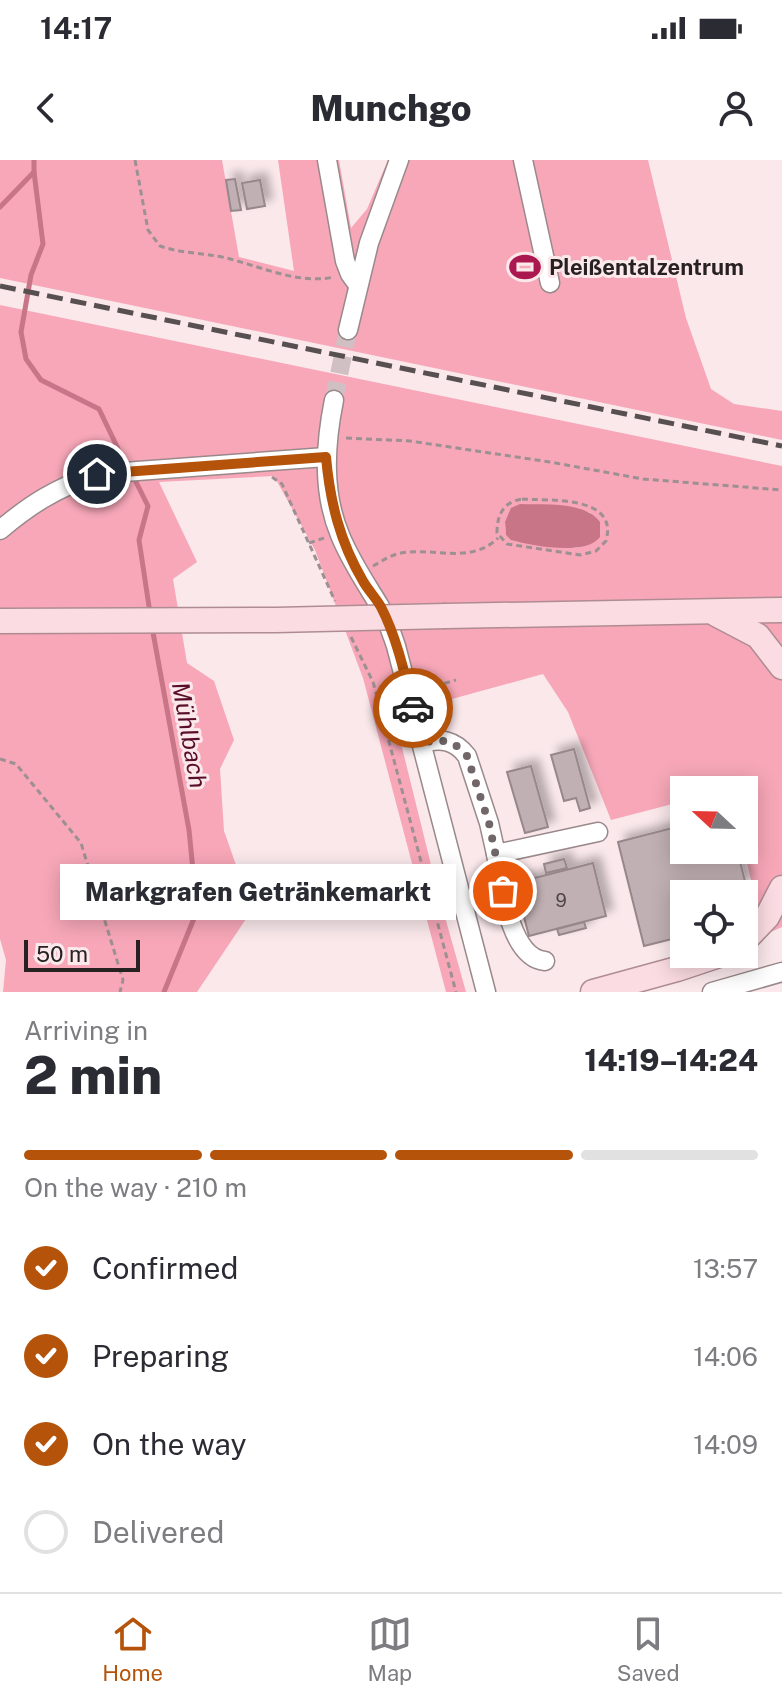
<!DOCTYPE html>
<html lang="en">
<head>
<meta charset="utf-8">
<style>
  :root { --surface:#fff; --page:#f7f7f7; --text:#2b2b33; --muted:#7c7c81; --line:#e1e1e2; --accent:#b45309 }
  body { margin:0; font-family:"Public Sans",sans-serif; background:var(--page); color:var(--text); height:100vh; display:flex; flex-direction:column; font-size:30px; white-space:nowrap }
  * { box-sizing:border-box; margin:0 }
  p { font-size:26px; color:var(--muted) }
  .icon { flex:none; width:44px; height:44px; fill:none; stroke:currentColor; stroke-width:2; stroke-linecap:round; stroke-linejoin:round }
  .map { position:relative; height:832px; overflow:hidden }
  .side { display:flex; flex-direction:column; background:var(--surface); flex:1 }
  .side>* { flex:none }
  .needle { width:52px; rotate:292deg }
  .controls { position:absolute; left:670px; top:616px; display:grid; gap:16px }
  .controls a { display:grid; place-items:center; width:88px; height:88px; border-radius:0px; background:var(--surface); box-shadow:0 4px 20px #0003; font-size:40px }
  .scale { position:absolute; left:24px; bottom:20px; width:116px; box-sizing:border-box; padding-left:8px; border:4px solid #272122; border-top:0; font-size:22px; line-height:28px; white-space:nowrap; color:#272122; -webkit-text-stroke:6px #fae8eb; paint-order:stroke }
  .pin { position:absolute; display:grid; place-items:center; width:68px; height:68px; color:#fff; margin:-34px; border:4px solid #fff; border-radius:50%; box-shadow:0 2px 8px #0007 }
  .courier { position:absolute; display:grid; place-items:center; width:80px; height:80px; margin:-40px; border:6px solid #b45309; border-radius:50%; background:#fff; color:#222; box-shadow:0 2px 10px #0007 }
  .bubble { position:absolute; height:56px; border-radius:0px; background:var(--surface); box-shadow:0 4px 20px #0003; font-size:26px; font-weight:800; line-height:56px; text-align:center }
  .summary em { font-style:normal; font-weight:800 }
  .summary div { display:flex; flex-direction:column-reverse }
  .summary { display:flex; align-items:center; justify-content:space-between; height:136px; padding:0 24px }
  h1 { font-size:52px; font-weight:800; line-height:60px }
  .bar { display:grid; grid-template-columns:repeat(4,1fr); gap:12px 8px; align-content:center; height:96px; padding:0 24px }
  .bar i { height:10px; border-radius:6px; background:var(--line) }
  .bar .current { background:var(--accent) }
  .bar p { grid-column:span 4 }
  ol { padding:0 24px; list-style:none }
  li { display:flex; align-items:center; gap:24px; height:88px }
  li p { margin-inline-start:auto }
  li .icon { padding:8px; border-radius:50%; background:var(--accent); color:#fff; stroke-width:4 }
  li:last-child { color:var(--muted) }
  li i { width:44px; height:44px; border:4px solid var(--line); border-radius:50% }
  .status { display:flex; justify-content:space-between; align-items:center; height:56px; padding:0 40px; background:var(--surface); direction:ltr }
  .status svg { height:22px; fill:currentColor }
  header { display:flex; justify-content:space-between; align-items:center; height:104px; padding:0 24px; background:var(--surface); font-size:36px; font-weight:800 }
  .dock { display:flex; justify-content:space-around; align-items:center; height:112px; border-top:2px solid var(--line); background:var(--surface); font-size:22px; color:var(--muted) }
  .dock a { display:grid; justify-items:center; gap:4px }
  .dock .current { color:var(--accent) }
  .map>svg:first-child { display:block }
  .green { fill:#f7a7b8; fill-rule:evenodd }
  .water { fill:#c87588 }
  .lines { fill:none; stroke-linecap:round; stroke-linejoin:round }
  .stream { stroke:#c87588; stroke-width:5 }
  .building { fill:#c1b0b3; stroke:#97878a; stroke-width:2; filter:url(#shadow) }
  .minor-tunnel { stroke:#d0c0c3; stroke-width:18; stroke-dasharray:18 9; stroke-linecap:butt }
  .minor-casing { stroke:#99898b; stroke-width:21 }
  .major-casing { stroke:#af8c92; stroke-width:27 }
  .path { stroke:#9d9092; stroke-width:3; stroke-dasharray:6 4; stroke-linecap:butt }
  .minor { stroke:#fff; stroke-width:18 }
  .major { stroke:#fbdce2; stroke-width:24 }
  .rail { stroke:#584f51; stroke-width:5; stroke-dasharray:16 8; stroke-linecap:butt }
  .major-bridge-casing { stroke:#af8c92; stroke-width:27; stroke-linecap:butt }
  .major-bridge { stroke:#fbdce2; stroke-width:24 }
  .done { stroke:#716768; stroke-width:8; stroke-dasharray:0 14.4 }
  .route { stroke:#b45309; stroke-width:10 }
  .labels { text-anchor:middle; dominant-baseline:central; stroke-width:6; stroke-linejoin:round; paint-order:stroke }
  .number-label { font-size:18px; fill:#4e4546 }
  .poi-label { font-size:22px; font-weight:bold; fill:#272122; stroke:#fae8eb; text-anchor:start }
  .water-label { font-size:24px; font-style:italic; fill:#590d28; stroke:#fae8eb }
</style>
</head>
<body>
<div class="status"><b>14:17</b><svg viewBox="0 0 49 12"><path d="M0 12V9h3v3zM5 12V6h3v6zM10 12V3h3v9zM15 12V0h3v12zM26 1h20v11H26zM47 4h2v5h-2z"/></svg></div>
<header><svg class="icon" aria-label="back" viewBox="0 0 24 24"><path d="M15 5l-7 7 7 7"/></svg>Munchgo<svg class="icon" aria-label="person" viewBox="0 0 24 24"><circle cx="12" cy="8" r="4"/><path d="M4 21q1-7 8-7t8 7"/></svg></header>
<div class="map">
<svg width="782" height="832" viewBox="0 0 782 832">
  <defs>
    <filter id="shadow"><feDropShadow dx="7" dy="-7" stdDeviation="4" flood-color="#0004"/></filter>
  </defs>
  <rect width="100%" height="100%" fill="#fae8eb"/>
  <g class="green">
    <path d="M0 0H222L239 97 294 111 278 0H339L351 68 367 49 388 0H648L686 158 711 229 734 244 782 251V280L0 118Z"/>
    <path d="M0 145 782 306V767L764 775 744 690V630H684V641L611 660 568 552 543 514 394 555 435 721 466 832H446L363 518 315 390 274 316 159 322 197 402 173 419 187 503 214 521 234 580 220 609 224 671 252 750 197 832H3L6 800 0 779ZM573 348 591 353 577 388 515 381 506 375 505 362Z"/>
  </g>
  <path class="water" d="M520 344C544 345 585 341 600 362V377C586 396 533 386 511 380L506 375 505 362 511 348Z"/>
  <g class="lines">
    <g class="stream">
      <path d="M34 12 43 84 31 115 21 172 26 199 41 220 99 249 122 297"/>
      <path d="M0 47 34 12V0"/>
      <path d="M136 322 148 346 139 380 150 453"/>
      <path d="M152 467 189 670 197 751 164 832"/>
    </g>
  </g>
  <g class="building">
    <path d="M235 19 241 50 231 51 226 20Z"/>
    <path d="M260 20 265 46 247 49 242 23Z"/>
    <path d="M574 589 590 648 580 651 576 638 564 641 551 595Z"/>
    <path d="M531 606 548 667 525 673 507 612Z"/>
    <path d="M684 665V690H737L746 725 712 734H684V776L644 786 618 682Z"/>
    <path d="M564 699 567 708 546 713 544 704Z"/>
    <path d="M593 703 606 756 529 776 515 723Z"/>
    <path d="M584 762 586 768 559 775 557 769Z"/>
  </g>
  <g class="lines">
    <path class="minor-tunnel" d="M334 240 348 170"/>
    <defs>
      <g id="minor">
        <path d="M327 0 345 101 350 114 358 125"/>
        <path d="M523 0 550 123"/>
        <path d="M348 170 369 83 399 0"/>
        <path d="M334 240C325 285 322 332 340 375 350 400 365 422 379 445 387 458 391 472 396 486L486 832"/>
        <path d="M0 370C32 343 57 328 97 314L326 297"/>
        <path d="M422 583C441 578 455 580 467 596L489 663 496 694 598 672"/>
        <path d="M496 694C501 722 509 798 545 801"/>
        <path d="M712 832 782 812"/>
      </g>
      <g id="major">
        <path d="M716 454 758 476 782 507"/>
        <path d="M446 456 782 450"/>
        <path d="M744 781 767 757 782 728"/>
        <path d="M593 832 677 809 722 794"/>
      </g>
    </defs>
    <use href="#minor" class="minor-casing"/>
    <use href="#major" class="major-casing"/>
    <g class="path">
      <path d="M135 0 148 70 160 86C180 93 201 93 222 97 258 105 297 125 334 117"/>
      <path d="M346 278 410 281 550 302 643 319 782 330"/>
      <path d="M272 317 282 324 335 441"/>
      <path d="M522 339C550 341 619 335 606 381L596 391 580 395 507 384 497 373C497 355 503 342 522 339Z"/>
      <path d="M309 383 324 378"/>
      <path d="M373 406C382 401 391 395 401 393 435 387 470 405 498 378"/>
      <path d="M351 477 373 522 456 832"/>
      <path d="M425 529 456 520"/>
      <path d="M0 599 16 604 81 683 123 820 120 832"/>
    </g>
    <use href="#minor" class="minor"/>
    <use href="#major" class="major"/>
    <path class="rail" d="M0 126 782 286"/>
    <defs>
      <path id="major-bridge" d="M0 461 276 460 446 456"/>
    </defs>
    <use href="#major-bridge" class="major-bridge-casing"/>
    <use href="#major-bridge" class="major-bridge"/>
  </g>
  <g class="lines">
    <path class="done" d="M413 548 422 583C440 578 455 580 467 596L489 663 503 731"/>
    <path class="route" d="M97 314 326 297C330 342 340 382 363 421 368 430 376 438 381 447 397 478 405 515 413 548"/>
  </g>
  <defs>
    <symbol id="stadium-bare" viewBox="-9 -9 18 18"><path d="M0-5a6.5 5 0 1 0 0 10a6.5 5 0 1 0 0-10ZM-3.5-1.8h7v3.6h-7Z" fill="#aa184f" stroke="#fae8eb" stroke-width="2.5" paint-order="stroke"/></symbol>
  </defs>
  <g fill-rule="evenodd">
    <use href="#stadium-bare" x="503" y="85" width="44" height="44"/>
  </g>
  <g class="labels">
    <g class="number-label">
      <text x="561" y="740">9</text>
    </g>
    <g class="poi-label">
      <text x="549" y="107">Pleißentalzentrum</text>
    </g>
    <g class="water-label">
      <text transform="translate(190 575) rotate(80)">Mühlbach</text>
    </g>
  </g>
</svg>
<div class="controls">
<a><svg class="needle" viewBox="-14 -14 28 28"><path d="M0-13l5 13h-10z" fill="#e53935"/><path d="M0 13l5-13h-10z" fill="#7c7c81"/></svg></a>
<a><svg class="icon" aria-label="locate" viewBox="0 0 24 24"><circle cx="12" cy="12" r="6"/><path d="M12 2v4M12 18v4M2 12h4M18 12h4"/></svg></a>
</div>
<div class="scale">50 m</div>
<div class="pin" style="left:503px;top:731px;background:#ea580c"><svg class="icon" aria-label="bag" viewBox="0 0 24 24"><path d="M5 8h14l-1 12H6zM9 8a3 3 0 0 1 6 0"/></svg></div>
<div class="pin" style="left:97px;top:314px;background:#1f2937"><svg class="icon" aria-label="home" viewBox="0 0 24 24"><path d="M3 11l9-7 9 7M6 9v11h12V9"/></svg></div>
<div class="courier" style="left:413px;top:548px"><svg class="icon" aria-label="car" viewBox="0 0 24 24"><path d="M5 17H2v-5l4-1 3-4h7l3 4 3 1v5h-3M9 17h6M6 11h13"/><circle cx="7" cy="17" r="2"/><circle cx="17" cy="17" r="2"/></svg></div>
<div class="bubble" style="left:60px;top:704px;width:396px">Markgrafen Getränkemarkt</div>
</div>
<section class="side">
<div class="summary"><div><h1>2 min</h1><p>Arriving in</p></div><em>14:19–14:24</em></div>
<div class="bar"><i class="current"></i><i class="current"></i><i class="current"></i><i></i><p>On the way · 210 m</p></div>
<ol>
<li><svg class="icon" aria-label="check" viewBox="0 0 24 24"><path d="M5 12l5 5 9-10"/></svg>Confirmed<p>13:57</p></li>
<li><svg class="icon" aria-label="check" viewBox="0 0 24 24"><path d="M5 12l5 5 9-10"/></svg>Preparing<p>14:06</p></li>
<li><svg class="icon" aria-label="check" viewBox="0 0 24 24"><path d="M5 12l5 5 9-10"/></svg>On the way<p>14:09</p></li>
<li><i></i>Delivered</li>
</ol>
</section>
<nav class="dock">
<a class="current"><svg class="icon" aria-label="home" viewBox="0 0 24 24"><path d="M3 11l9-7 9 7M6 9v11h12V9"/></svg>Home</a>
<a><svg class="icon" aria-label="map" viewBox="0 0 24 24"><path d="M3 6l6-2 6 2 6-2v14l-6 2-6-2-6 2zM9 4v14M15 6v14"/></svg>Map</a>
<a><svg class="icon" aria-label="saved" viewBox="0 0 24 24"><path d="M7 4h10v16l-5-4-5 4z"/></svg>Saved</a>
</nav>
</body>
</html>
